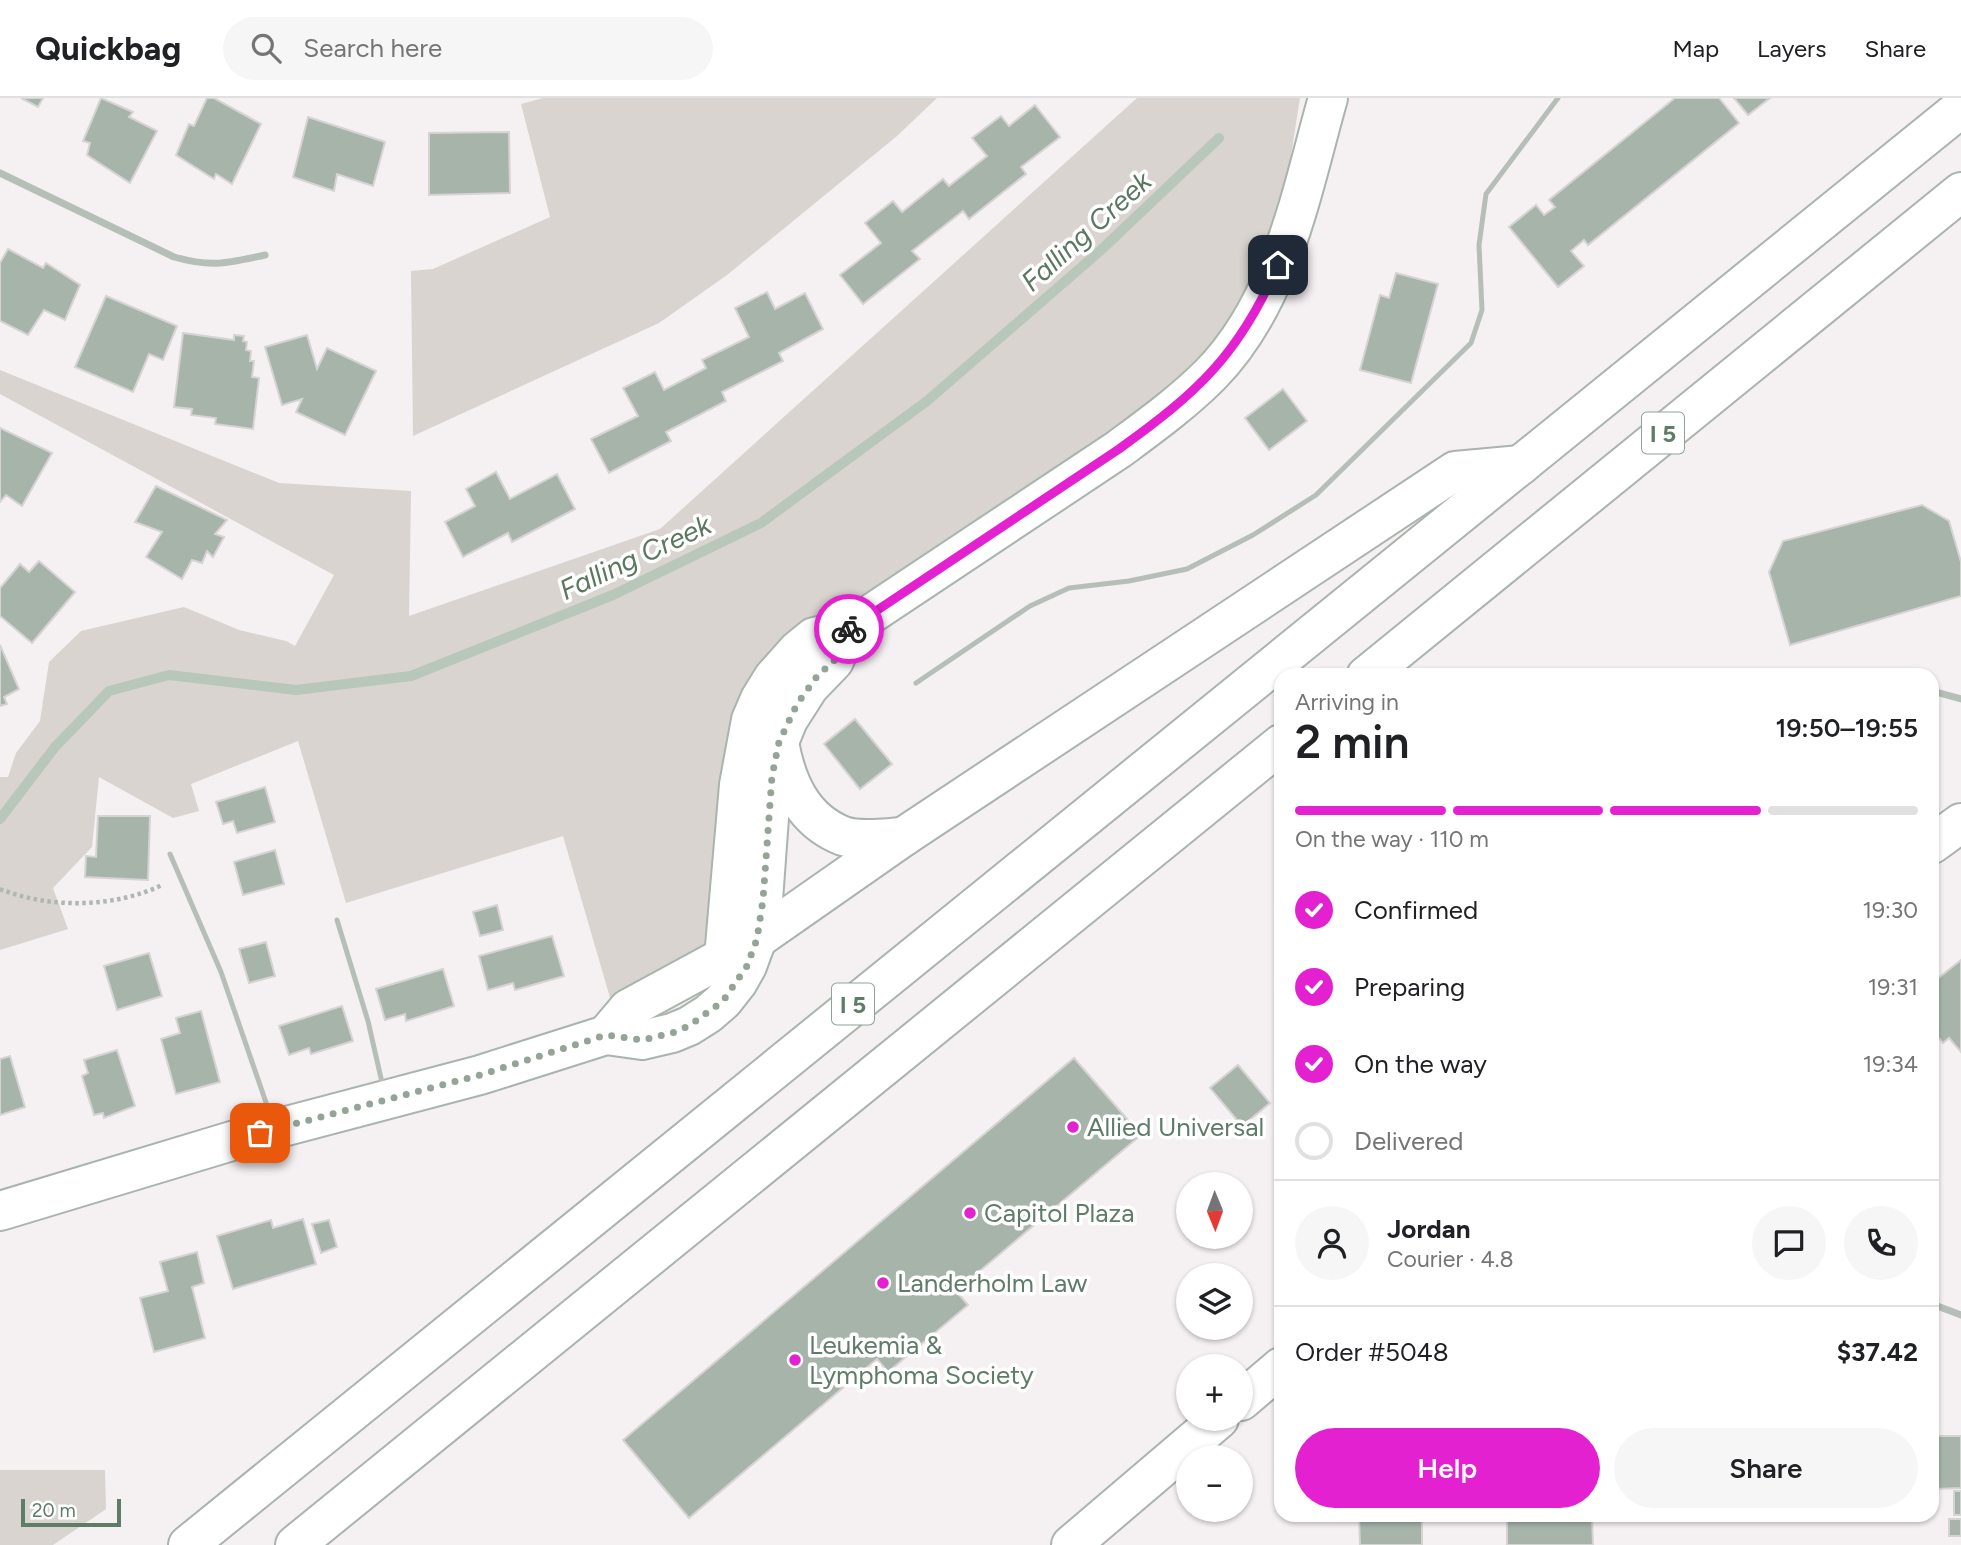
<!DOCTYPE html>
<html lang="en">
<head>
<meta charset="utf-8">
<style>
  :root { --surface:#fff; --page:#f6f6f6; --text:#202124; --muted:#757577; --line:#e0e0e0; --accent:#e421d1 }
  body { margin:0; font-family:Figtree,sans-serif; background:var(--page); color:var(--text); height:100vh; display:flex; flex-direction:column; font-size:26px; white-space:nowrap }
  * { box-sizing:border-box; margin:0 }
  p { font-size:23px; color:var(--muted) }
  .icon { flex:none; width:38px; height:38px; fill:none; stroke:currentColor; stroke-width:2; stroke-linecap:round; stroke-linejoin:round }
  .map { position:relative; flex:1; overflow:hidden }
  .sheet { position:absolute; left:1274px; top:570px; width:665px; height:854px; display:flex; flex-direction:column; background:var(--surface); border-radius:21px; box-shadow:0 2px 5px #0004 }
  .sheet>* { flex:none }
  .needle { width:46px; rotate:179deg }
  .tools { position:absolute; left:1176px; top:1074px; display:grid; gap:14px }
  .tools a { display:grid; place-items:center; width:77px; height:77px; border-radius:50%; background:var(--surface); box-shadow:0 2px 5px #0004; font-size:35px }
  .scale { position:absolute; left:21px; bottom:18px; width:100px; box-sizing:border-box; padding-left:7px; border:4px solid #5f7c68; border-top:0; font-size:19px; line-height:24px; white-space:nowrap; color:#5f7c68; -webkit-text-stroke:5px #fff; paint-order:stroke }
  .pin { position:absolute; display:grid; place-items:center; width:60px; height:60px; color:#fff; margin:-30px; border-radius:14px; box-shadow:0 4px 10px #0006 }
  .courier { position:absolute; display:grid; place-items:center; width:70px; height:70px; margin:-35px; border:5px solid #e421d1; border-radius:50%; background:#fff; color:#222; box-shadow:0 2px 9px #0007 }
  .summary em { font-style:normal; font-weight:600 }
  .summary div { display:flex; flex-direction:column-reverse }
  .summary { display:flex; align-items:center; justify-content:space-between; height:119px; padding:0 21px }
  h1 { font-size:46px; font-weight:600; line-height:52px }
  .bar { display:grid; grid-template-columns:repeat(4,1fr); gap:10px 7px; align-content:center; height:84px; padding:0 21px }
  .bar i { height:9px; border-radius:5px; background:var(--line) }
  .bar .active { background:var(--accent) }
  .bar p { grid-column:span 4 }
  .line { display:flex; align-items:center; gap:18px; padding:0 21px; border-top:2px solid var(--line) }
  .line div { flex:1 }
  .round { display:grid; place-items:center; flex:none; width:74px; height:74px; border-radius:37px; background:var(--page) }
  ol { padding:0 21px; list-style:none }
  li { display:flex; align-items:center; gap:21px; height:77px }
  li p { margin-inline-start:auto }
  li .icon { padding:7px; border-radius:50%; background:var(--accent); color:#fff; stroke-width:4 }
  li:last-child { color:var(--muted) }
  li i { width:38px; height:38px; border:4px solid var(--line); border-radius:50% }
  .primary-button { display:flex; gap:14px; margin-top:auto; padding:14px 21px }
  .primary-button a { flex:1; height:80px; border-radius:42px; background:var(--accent); color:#fff; font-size:28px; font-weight:600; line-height:80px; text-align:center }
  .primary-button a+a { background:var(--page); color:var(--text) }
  header { display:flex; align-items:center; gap:42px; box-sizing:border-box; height:98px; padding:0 35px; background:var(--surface); border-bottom:2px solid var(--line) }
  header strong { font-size:33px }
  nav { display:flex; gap:38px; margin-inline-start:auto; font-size:24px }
  .search { width:490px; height:63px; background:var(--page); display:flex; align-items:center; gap:18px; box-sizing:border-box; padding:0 24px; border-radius:38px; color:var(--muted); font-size:26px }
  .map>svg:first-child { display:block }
  .green { fill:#d9d4cf }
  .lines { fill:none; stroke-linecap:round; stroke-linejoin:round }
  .stream { stroke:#b7c7b9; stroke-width:10 }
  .building { fill:#a6b4aa; stroke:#d6d3d4; stroke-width:2 }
  .secondary-casing { stroke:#a8b4ac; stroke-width:42 }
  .primary-casing { stroke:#aab4ad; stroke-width:42 }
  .highway-casing { stroke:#aab3ad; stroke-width:42 }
  .path { stroke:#aeb7b1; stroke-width:4.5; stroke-dasharray:3.5 3.5; stroke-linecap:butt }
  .lane { stroke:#b5bfb8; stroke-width:5 }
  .street { stroke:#b5bfb8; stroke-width:7 }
  .secondary { stroke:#fff; stroke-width:38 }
  .primary { stroke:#fff; stroke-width:38 }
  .highway { stroke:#fff; stroke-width:38 }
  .done { stroke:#94a598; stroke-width:7; stroke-dasharray:0 12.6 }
  .route { stroke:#e421d1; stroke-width:9 }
  .poi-dot { fill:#e421d1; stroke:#fff; stroke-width:2.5 }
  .labels { text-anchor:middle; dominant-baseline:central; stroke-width:7; stroke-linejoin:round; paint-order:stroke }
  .shield { fill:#fff; stroke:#8fa395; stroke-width:2 }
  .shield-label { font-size:24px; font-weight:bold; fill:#5f7c68 }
  .poi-label { font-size:26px; fill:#5f7c68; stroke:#fff; text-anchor:start }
  .water-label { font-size:28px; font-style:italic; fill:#5a785e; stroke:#fff }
</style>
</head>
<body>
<header>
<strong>Quickbag</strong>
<div class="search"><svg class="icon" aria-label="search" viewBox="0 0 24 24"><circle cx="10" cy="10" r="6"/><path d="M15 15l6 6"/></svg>Search here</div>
<nav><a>Map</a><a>Layers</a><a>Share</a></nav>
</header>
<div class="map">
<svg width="1961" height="1447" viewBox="0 0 1961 1447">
  <rect width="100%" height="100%" fill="#f5f0f1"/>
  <g class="green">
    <path d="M543 0H937L897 38 727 177 659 225 413 338 411 173 433 171 550 119 521 6Z"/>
    <path d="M1137 0H1300L1280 127 1236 224 1164 304 820 530 717 833 705 850 613 910 563 738 346 805 298 643 191 686 199 713 173 720 99 679 92 749 53 790 68 831 0 852V679H8L16 655 40 623 49 564 81 533 184 509 239 532 286 543 295 548 334 477 0 296V272L279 385 411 393 409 518 660 431Z"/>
    <path d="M0 1372H105L106 1411 53 1447H0Z"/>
  </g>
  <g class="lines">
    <path class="stream" d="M0 721 55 649 109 593 169 577 296 592 411 578 613 497 761 425 927 303 1100 153 1219 40"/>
  </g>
  <g class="building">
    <path d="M21 0H43L38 9Z"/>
    <path d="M101 0 133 14 129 19 157 33 130 85 87 57 90 45 83 43Z"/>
    <path d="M207 0H214L261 26 232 86 216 76 214 81 176 57 189 26 194 28Z"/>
    <path d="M1675 0H1719L1739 25 1588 147 1584 142 1571 153 1584 168 1558 189 1509 129 1536 107 1544 117 1555 109 1549 102Z"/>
    <path d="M1734 0H1770L1748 17Z"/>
    <path d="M1035 7 1060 39 1021 69 1026 76 969 121 963 113 912 153 920 161 863 206 840 177 881 145 865 125 893 103 902 114 943 81 949 88 987 58 972 40 1001 18 1009 28Z"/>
    <path d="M308 19 385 44 373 88 337 76 334 93 293 79Z"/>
    <path d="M509 34 510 95 429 97V35Z"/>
    <path d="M8 151 43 170 46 165 80 187 65 222 44 212 28 237 0 223V165Z"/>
    <path d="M1396 175 1438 186 1411 285 1360 272 1380 197 1389 200Z"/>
    <path d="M767 194 775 211 805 195 823 231 779 255 783 263 722 294 726 303 666 334 671 343 609 375 591 341 638 318 623 290 655 274 664 292 706 270 702 262 749 239 735 210Z"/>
    <path d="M106 198 177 228 163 262 149 256 133 294 75 269Z"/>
    <path d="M183 235 234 242V237L244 238 243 243 247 244 246 252 251 253 250 263H254L252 279 259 280 253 331 215 326 216 320 191 317 192 311 174 309Z"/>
    <path d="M307 237 317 271 327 250 376 273 345 337 296 314 302 301 282 307 265 249Z"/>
    <path d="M1283 291 1307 323 1269 352 1245 320Z"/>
    <path d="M0 330 52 355 22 408 6 397 0 404Z"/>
    <path d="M496 374 510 401 557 376 575 411 512 444 508 435 463 459 445 424 475 408 466 391Z"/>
    <path d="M156 388 227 422 215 436 224 439 213 459 207 453 202 465 192 462 182 481 146 459 162 434 135 424Z"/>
    <path d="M1922 407 1949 423 1961 464V498L1790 547 1769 474 1783 443Z"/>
    <path d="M39 463 75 494 32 545 0 518V490L20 466 29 474Z"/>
    <path d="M0 547 19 591 4 599 7 606 0 608Z"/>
    <path d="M855 621 892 666 860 691 824 646Z"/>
    <path d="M265 689 275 724 237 735 233 723 223 726 216 704Z"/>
    <path d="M98 718H150L148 782 85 779 86 758 96 759Z"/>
    <path d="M275 752 284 786 243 797 234 764Z"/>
    <path d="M497 807 503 832 480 838 473 814Z"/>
    <path d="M552 838 564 878 515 892 513 885 488 892 479 858Z"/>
    <path d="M266 844 275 878 249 885 239 851Z"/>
    <path d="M149 855 162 898 117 912 104 868Z"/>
    <path d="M1961 862V954L1949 940 1943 945 1932 931V885Z"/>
    <path d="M443 871 454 908 406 923 405 916 385 922 376 891Z"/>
    <path d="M342 908 353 943 311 956 309 950 289 957 279 928Z"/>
    <path d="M201 913 220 984 176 996 161 941 180 935 176 920Z"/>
    <path d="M117 952 135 1008 104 1020 103 1015 94 1017 82 978 88 975 84 962Z"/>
    <path d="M10 958 25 1009 0 1017V961Z"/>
    <path d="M1074 960 1141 1037 956 1193 968 1207 888 1274 877 1261 689 1420 623 1342Z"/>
    <path d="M1238 967 1270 1005 1242 1028 1210 990Z"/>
    <path d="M303 1121 316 1166 233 1191 217 1138 271 1122 273 1130Z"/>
    <path d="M329 1122 337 1149 321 1155 312 1126Z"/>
    <path d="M197 1154 204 1185 192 1189 205 1240 154 1254 140 1200 168 1193 160 1164Z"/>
    <path d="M1932 1338H1961V1390L1935 1391 1934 1376H1932Z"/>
    <rect x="1954" y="1393" width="7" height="24"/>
    <path d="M1359 1418H1422V1447H1360Z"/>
    <path d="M1507 1418H1592L1593 1447H1507Z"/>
    <rect x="1949" y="1421" width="12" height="17"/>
  </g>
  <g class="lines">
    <defs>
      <g id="secondary">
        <path d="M724 860 739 687 751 622 760 601 773 580 798 552 814 539 847 532 1119 351C1150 328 1182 305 1210 277 1282 204 1301 95 1328 0"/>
        <path d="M606 937 628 911 746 847"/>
        <path d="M0 1113 245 1039 480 977 606 937 642 942 672 935 689 928 708 916 723 903 738 884 747 868 757 841 763 802 772 678 779 644 788 622 809 589 834 563 847 532"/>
      </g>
      <g id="primary">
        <path d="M1932 746 1961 725"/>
        <path d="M1241 1303 1281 1269"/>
        <path d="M1071 1447 1219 1321"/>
      </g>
      <g id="highway">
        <path d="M1366 578 1961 94"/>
        <path d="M779 644C786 684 802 722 843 738 861 744 885 740 903 739"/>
        <path d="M757 841 903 739 1455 373 1521 367"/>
        <path d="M188 1447 1961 10"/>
        <path d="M295 1447 1281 646"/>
      </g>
    </defs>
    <use href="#secondary" class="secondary-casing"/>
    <use href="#primary" class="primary-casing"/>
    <use href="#highway" class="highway-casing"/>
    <path class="path" d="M0 791C50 811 114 810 162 787"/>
    <g class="lane">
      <path d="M916 585 1030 508 1069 490 1129 483 1187 471 1253 437 1316 397 1471 245 1482 212 1479 147 1486 96 1558 0"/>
      <path d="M170 756 221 874 271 1019"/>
      <path d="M337 822 368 923 383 989"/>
    </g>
    <g class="street">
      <path d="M0 75 174 159C213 170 227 165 265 157"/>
      <path d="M1932 593 1961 601"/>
      <path d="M1932 1206 1961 1217"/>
    </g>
    <use href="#secondary" class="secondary"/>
    <use href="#primary" class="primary"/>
    <use href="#highway" class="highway"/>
  </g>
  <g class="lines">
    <path class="done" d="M260 1035 480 977 606 937 642 942 672 935 689 928 723 903 747 868 757 841 763 802 772 678 779 644 797 606 818 577 834 563 849 531"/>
    <path class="route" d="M849 531 1119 351C1197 295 1239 257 1278 167"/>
  </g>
  <g class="poi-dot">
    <circle cx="1073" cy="1029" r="7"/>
    <circle cx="970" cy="1115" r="7"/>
    <circle cx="883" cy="1185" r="7"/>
    <circle cx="795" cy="1262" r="7"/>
  </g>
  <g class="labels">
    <g class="shield">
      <rect x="1642" y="314.5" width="42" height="41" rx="5"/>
      <rect x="832" y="885.5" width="42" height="41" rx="5"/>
    </g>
    <g class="shield-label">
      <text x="1663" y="335">I 5</text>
      <text x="853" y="906">I 5</text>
    </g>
    <g class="poi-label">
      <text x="1087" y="1029">Allied Universal</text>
      <text x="984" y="1115">Capitol Plaza</text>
      <text x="897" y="1185">Landerholm Law</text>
      <text x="809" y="1247">Leukemia &amp;<tspan x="809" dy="30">Lymphoma Society</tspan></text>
    </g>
    <g class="water-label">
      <text transform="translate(1086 133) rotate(-42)">Falling Creek</text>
      <text transform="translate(635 459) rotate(-25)">Falling Creek</text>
    </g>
  </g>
</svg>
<div class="tools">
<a><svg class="needle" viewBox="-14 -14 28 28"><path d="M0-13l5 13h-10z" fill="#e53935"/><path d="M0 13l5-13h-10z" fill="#757577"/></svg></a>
<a><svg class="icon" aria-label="layers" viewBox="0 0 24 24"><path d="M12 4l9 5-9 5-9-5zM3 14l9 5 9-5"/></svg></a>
<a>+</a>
<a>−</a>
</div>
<div class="scale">20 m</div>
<div class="pin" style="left:260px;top:1035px;background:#ea580c"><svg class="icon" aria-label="bag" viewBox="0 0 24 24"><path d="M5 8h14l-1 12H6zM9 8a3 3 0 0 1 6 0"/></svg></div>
<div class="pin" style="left:1278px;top:167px;background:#1f2937"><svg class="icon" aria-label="home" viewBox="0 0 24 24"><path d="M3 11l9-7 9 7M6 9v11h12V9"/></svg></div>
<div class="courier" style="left:849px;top:531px"><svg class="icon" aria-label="bike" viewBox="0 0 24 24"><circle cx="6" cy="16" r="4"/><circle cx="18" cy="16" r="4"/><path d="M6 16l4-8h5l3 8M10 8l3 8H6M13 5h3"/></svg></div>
<section class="sheet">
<div class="summary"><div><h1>2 min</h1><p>Arriving in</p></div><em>19:50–19:55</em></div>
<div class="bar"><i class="active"></i><i class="active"></i><i class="active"></i><i></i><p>On the way · 110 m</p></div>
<ol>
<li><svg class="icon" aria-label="check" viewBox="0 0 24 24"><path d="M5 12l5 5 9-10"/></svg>Confirmed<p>19:30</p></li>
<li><svg class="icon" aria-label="check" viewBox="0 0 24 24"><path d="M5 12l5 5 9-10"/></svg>Preparing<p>19:31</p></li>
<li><svg class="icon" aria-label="check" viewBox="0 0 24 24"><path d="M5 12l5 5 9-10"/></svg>On the way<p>19:34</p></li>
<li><i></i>Delivered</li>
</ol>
<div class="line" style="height:126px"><a class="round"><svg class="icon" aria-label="person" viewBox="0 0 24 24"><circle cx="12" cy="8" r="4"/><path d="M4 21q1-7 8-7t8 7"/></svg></a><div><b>Jordan</b><p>Courier · 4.8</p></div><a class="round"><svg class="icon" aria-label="chat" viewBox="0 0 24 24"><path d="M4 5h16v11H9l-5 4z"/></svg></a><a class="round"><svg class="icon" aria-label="phone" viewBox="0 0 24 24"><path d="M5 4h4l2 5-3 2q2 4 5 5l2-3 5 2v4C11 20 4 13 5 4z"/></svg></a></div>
<div class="line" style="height:91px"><div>Order #5048</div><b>$37.42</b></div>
<div class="primary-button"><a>Help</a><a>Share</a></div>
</section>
</div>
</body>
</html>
